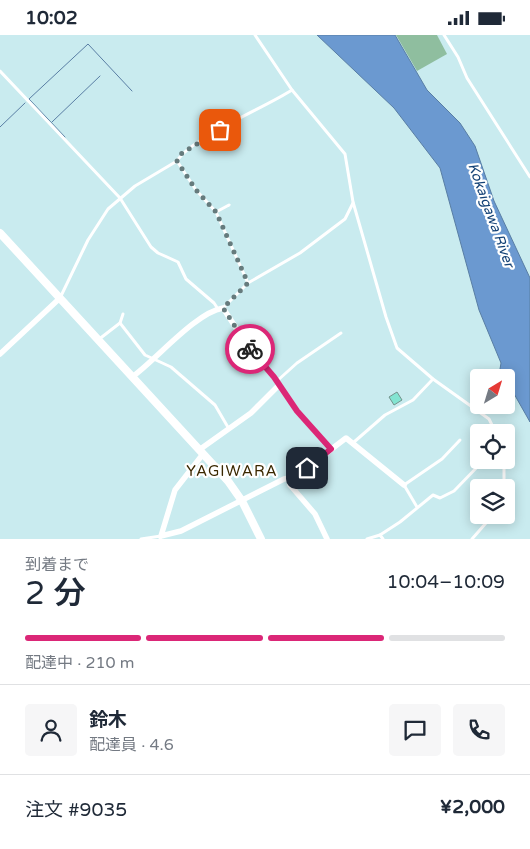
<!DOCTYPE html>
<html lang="ja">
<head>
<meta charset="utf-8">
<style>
  :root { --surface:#fff; --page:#f6f6f7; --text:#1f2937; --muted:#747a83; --line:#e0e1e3; --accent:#db2777 }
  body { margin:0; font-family:"Varela Round","Noto Sans JP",sans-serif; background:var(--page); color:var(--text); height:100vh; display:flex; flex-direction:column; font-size:19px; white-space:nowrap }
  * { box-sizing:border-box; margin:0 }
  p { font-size:16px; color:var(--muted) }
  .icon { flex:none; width:28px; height:28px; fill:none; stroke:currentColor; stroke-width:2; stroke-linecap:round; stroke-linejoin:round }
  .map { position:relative; height:504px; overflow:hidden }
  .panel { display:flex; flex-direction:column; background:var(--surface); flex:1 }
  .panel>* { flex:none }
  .needle { width:32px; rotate:38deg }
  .tools { position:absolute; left:470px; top:334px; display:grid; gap:10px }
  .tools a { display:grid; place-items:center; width:45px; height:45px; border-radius:5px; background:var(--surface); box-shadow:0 2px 12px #0003; font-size:25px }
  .pin { position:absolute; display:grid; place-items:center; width:42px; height:42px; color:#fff; margin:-21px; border-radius:10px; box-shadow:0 2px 8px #0006 }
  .courier { position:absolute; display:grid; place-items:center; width:50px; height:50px; margin:-25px; border:4px solid #db2777; border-radius:50%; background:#fff; color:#222; box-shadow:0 1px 6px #0007 }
  .summary em { font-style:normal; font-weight:600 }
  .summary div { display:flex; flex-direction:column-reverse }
  .summary { display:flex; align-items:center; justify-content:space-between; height:85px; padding:0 25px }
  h1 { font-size:32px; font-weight:600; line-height:38px }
  .bar { display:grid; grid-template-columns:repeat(4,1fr); gap:8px 5px; align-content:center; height:60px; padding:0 25px }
  .bar i { height:6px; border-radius:4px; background:var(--line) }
  .bar .on { background:var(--accent) }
  .bar p { grid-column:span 4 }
  .line { display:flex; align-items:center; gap:12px; padding:0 25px; border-top:1px solid var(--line) }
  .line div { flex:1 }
  .round { display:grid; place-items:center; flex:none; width:52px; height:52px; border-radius:5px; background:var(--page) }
  .status { display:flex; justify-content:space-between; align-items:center; height:35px; padding:0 25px; background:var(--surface); direction:ltr }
  .status svg { height:14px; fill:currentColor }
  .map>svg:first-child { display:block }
  .green { fill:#8fbe9f }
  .water { fill:#6b99d0; stroke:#597ea4 }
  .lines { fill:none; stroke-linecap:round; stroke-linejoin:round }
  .stream { stroke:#597ea4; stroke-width:1 }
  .building { fill:#83e4d1; stroke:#74938c }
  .service { stroke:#fff; stroke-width:3 }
  .minor { stroke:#fff; stroke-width:5.5 }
  .tertiary { stroke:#fff; stroke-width:8 }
  .done { stroke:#667b7d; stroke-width:5; stroke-dasharray:0 9 }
  .route { stroke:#db2777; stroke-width:6 }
  .labels { text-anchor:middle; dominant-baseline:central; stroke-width:4.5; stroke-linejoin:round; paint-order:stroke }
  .water-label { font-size:14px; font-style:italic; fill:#154377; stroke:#fff }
  .quarter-label { font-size:15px; letter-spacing:1px; fill:#3a2800; stroke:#fff }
</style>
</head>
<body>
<div class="status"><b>10:02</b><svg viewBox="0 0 49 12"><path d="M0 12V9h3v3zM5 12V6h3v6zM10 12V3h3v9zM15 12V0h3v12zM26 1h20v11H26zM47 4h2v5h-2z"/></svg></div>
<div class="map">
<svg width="530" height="504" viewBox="0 0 530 504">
  <rect width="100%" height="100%" fill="#c9ebef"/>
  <path class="green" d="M396 0H437L447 19 417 36Z"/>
  <path class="water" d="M317 0H395L427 55 460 88 475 111 494 166 530 243V387L500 334 501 328 479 275 440 133 394 73Z"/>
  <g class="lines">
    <g class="stream">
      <path d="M52 87 100 41"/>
      <path d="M0 92 25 68"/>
      <path d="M65 102 29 64 88 9 132 56"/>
    </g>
  </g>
  <path class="building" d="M397 357 402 365 394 370 389 362Z"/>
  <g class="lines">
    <g class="service">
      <path d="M255 0 292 55 345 119 353 167 386 282 397 313 433 344 489 384 496 398"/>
      <path d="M444 0 458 22 467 43 530 142"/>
      <path d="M0 36 120 163 151 212 158 218 178 227 186 244 214 268 218 274"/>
      <path d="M177 126 196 155 216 177 248 248"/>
      <path d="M216 177 229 170"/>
      <path d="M60 263 88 205 108 174 135 151 177 126C191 103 266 72 292 55"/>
      <path d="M223 273 248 248 300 218 345 184 353 168"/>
      <path d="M120 288 145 320 171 332 215 370 229 394"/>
      <path d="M98 305 120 288 123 279"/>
      <path d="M277 346 297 328 341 298"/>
      <path d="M354 407 385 380 413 365 433 344"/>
      <path d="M504 425V452"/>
      <path d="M417 472 404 450 442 424 460 405"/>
      <path d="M380 500 400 487 433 460 440 463 454 456 484 425"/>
      <path d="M141 504 161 501 160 504"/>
      <path d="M367 504 380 500 383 504"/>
      <path d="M472 504 493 480"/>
    </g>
    <g class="minor">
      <path d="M0 319 60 263"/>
      <path d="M132 342C157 324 195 278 223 273L253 319 274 342 297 376 331 414"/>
      <path d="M199 415 251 378 279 350"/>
      <path d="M203 419 175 455 161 501 181 496 284 444 295 442 346 403 404 450"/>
      <path d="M289 444 290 450 315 479 327 504"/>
    </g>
    <path class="tertiary" d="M0 198 228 446 242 466 261 504"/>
  </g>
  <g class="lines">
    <path class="done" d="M220 95 182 118 177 126 196 155 216 177 248 248 223 273 250 314"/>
    <path class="route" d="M250 314 274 342 297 376 331 414 307 433"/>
  </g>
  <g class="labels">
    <g class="water-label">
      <text transform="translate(491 180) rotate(70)">Kokaigawa River</text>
    </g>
    <g class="quarter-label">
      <text x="232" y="436">YAGIWARA</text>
    </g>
  </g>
</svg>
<div class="tools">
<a><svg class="needle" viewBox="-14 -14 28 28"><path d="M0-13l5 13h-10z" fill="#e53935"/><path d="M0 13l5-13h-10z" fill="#747a83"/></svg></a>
<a><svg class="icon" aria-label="locate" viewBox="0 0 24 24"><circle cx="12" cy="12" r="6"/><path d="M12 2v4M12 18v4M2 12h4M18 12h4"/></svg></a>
<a><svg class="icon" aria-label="layers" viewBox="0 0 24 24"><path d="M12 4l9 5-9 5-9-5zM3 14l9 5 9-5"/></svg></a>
</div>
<div class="pin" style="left:220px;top:95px;background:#ea580c"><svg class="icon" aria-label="bag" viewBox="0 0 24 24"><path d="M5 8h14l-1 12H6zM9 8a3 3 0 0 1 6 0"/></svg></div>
<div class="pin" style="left:307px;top:433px;background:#1f2937"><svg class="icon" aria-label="home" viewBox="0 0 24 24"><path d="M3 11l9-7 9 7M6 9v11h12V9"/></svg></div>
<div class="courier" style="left:250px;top:314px"><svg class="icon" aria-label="bike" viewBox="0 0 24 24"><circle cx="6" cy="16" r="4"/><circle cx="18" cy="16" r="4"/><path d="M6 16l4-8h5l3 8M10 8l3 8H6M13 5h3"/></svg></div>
</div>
<section class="panel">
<div class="summary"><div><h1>2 分</h1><p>到着まで</p></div><em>10:04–10:09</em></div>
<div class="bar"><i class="on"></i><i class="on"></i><i class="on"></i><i></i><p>配達中 · 210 m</p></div>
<div class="line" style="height:90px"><a class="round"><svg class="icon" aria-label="person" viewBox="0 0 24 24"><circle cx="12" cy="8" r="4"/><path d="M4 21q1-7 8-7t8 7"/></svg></a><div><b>鈴木</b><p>配達員 · 4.6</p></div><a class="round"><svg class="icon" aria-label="chat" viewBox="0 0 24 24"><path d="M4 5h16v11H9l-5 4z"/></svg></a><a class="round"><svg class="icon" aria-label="phone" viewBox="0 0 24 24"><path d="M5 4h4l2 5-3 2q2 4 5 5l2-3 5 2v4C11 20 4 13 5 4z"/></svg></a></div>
<div class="line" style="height:65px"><div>注文 #9035</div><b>¥2,000</b></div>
</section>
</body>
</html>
